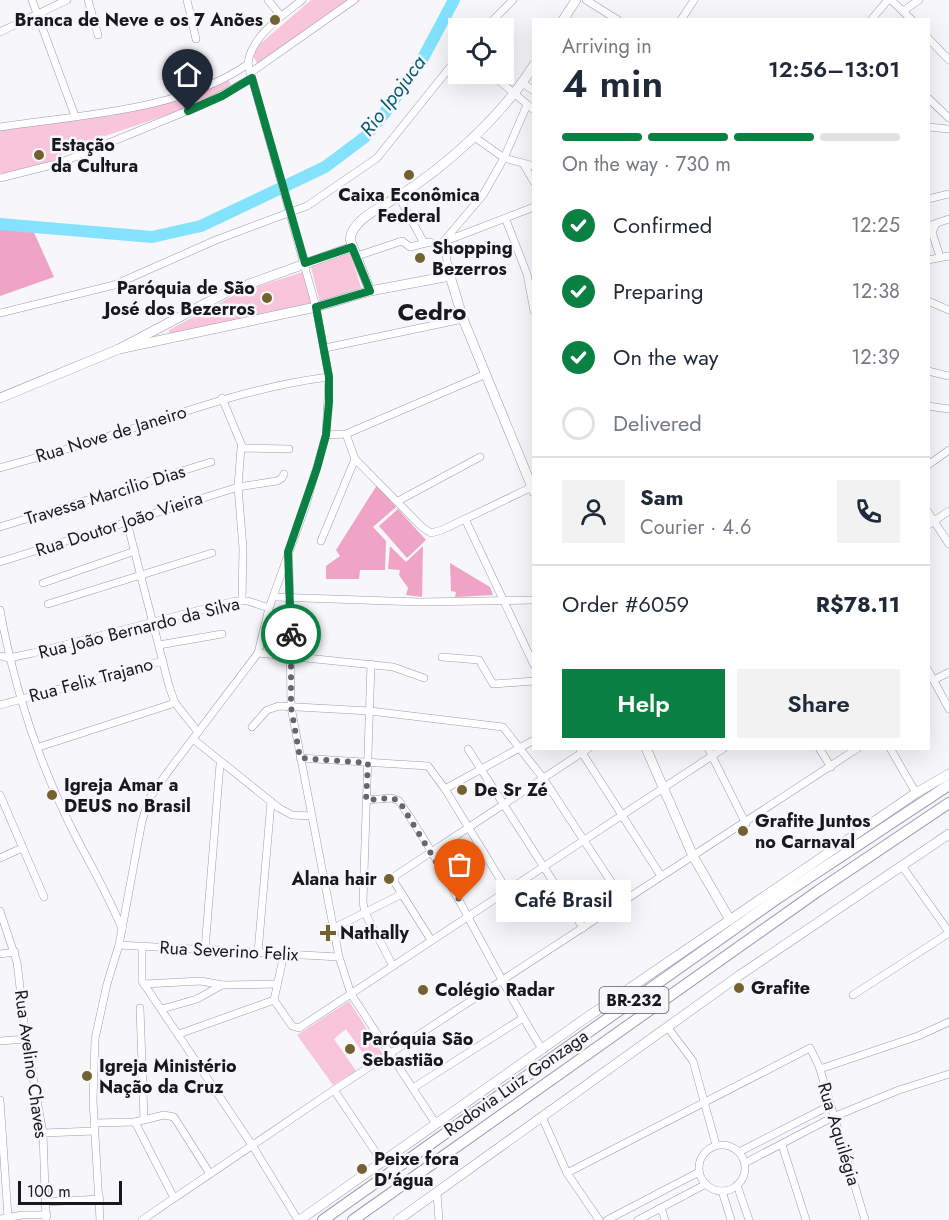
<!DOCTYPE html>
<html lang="en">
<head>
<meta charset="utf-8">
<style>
  :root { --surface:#fff; --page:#f2f2f3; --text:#1f2937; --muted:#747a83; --line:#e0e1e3; --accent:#0b8043 }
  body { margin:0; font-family:Jost,sans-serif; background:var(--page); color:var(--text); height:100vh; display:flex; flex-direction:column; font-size:22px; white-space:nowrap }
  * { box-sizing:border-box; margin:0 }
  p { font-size:20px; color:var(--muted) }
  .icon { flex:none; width:33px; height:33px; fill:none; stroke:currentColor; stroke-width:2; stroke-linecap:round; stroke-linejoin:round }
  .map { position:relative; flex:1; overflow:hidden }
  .drawer { position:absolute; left:532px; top:18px; width:398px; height:732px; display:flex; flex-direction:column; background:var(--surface); border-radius:0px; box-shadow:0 6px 24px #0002 }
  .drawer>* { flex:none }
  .tools { position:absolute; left:448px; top:18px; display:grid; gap:12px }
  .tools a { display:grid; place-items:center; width:66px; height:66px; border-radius:0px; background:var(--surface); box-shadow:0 6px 24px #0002; font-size:30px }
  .scale { position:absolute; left:18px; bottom:15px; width:104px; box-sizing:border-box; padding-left:6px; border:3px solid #181821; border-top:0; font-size:16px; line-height:21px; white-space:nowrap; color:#181821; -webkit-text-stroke:4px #f6f6fb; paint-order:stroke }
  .pin { position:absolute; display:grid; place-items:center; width:51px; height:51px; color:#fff; margin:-62px -26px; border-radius:50% 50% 50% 0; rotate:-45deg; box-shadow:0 0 6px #0007 }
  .pin .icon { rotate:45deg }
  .courier { position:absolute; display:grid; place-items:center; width:60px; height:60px; margin:-30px; border:4px solid #0b8043; border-radius:50%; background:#fff; color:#222; box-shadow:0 2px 8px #0007 }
  .bubble { position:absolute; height:42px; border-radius:0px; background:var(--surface); box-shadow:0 6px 24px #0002; font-size:20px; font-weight:600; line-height:42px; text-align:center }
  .overview em { font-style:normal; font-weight:600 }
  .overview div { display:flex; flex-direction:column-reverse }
  .overview { display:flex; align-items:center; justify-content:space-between; height:102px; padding:0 30px }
  h1 { font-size:39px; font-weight:600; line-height:45px }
  .bar { display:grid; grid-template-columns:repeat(4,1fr); gap:9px 6px; align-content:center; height:72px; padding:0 30px }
  .bar i { height:8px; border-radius:4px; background:var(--line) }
  .bar .selected { background:var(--accent) }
  .bar p { grid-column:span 4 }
  .line { display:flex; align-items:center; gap:15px; padding:0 30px; border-top:2px solid var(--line) }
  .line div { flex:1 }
  .round { display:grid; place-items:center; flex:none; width:63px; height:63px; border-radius:0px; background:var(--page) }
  ol { padding:0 30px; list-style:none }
  li { display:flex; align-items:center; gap:18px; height:66px }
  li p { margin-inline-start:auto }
  li .icon { padding:6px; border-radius:50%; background:var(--accent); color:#fff; stroke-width:4 }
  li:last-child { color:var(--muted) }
  li i { width:33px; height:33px; border:3px solid var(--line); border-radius:50% }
  .action { display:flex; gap:12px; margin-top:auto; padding:12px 30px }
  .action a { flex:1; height:69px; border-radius:0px; background:var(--accent); color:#fff; font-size:24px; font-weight:600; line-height:69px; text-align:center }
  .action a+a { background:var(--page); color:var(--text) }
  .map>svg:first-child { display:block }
  .green { fill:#f9c5db }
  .forest { fill:#efa4c6 }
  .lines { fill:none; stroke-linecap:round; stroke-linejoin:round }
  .river { stroke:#83e3fe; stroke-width:12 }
  .minor-casing { stroke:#9b9cb2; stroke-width:8 }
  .major-casing { stroke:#9b9cb2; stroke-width:10 }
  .highway-casing { stroke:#9b9cb2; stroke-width:12 }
  .minor { stroke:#fff; stroke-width:7 }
  .major { stroke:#fff; stroke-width:9 }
  .highway { stroke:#fff; stroke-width:10 }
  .done { stroke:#66666d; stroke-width:6; stroke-dasharray:0 10.8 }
  .route { stroke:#0b8043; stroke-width:8 }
  .poi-dot { fill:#736230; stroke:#f6f6fb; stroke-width:2 }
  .labels { text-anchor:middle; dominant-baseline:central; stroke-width:5; stroke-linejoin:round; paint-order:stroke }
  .shield { fill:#f6f6fb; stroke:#5b5b62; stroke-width:1.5 }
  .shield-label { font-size:16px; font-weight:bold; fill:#181821 }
  .poi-label { font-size:18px; font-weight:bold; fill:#181821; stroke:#f6f6fb; text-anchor:start }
  .street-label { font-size:18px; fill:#181821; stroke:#f6f6fb }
  .water-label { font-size:20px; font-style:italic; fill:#055b6d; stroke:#f6f6fb }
  .district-label { font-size:24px; font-weight:bold; fill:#181821; stroke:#f6f6fb }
</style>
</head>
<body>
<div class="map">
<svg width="949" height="1220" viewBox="0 0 949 1220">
  <rect width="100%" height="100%" fill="#f6f6fb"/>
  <g class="green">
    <path d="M311 0H361L261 70 253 56 259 45Z"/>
    <path d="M228 80 231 84 205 102 64 150 59 160 5 175 0 173V128L77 117 111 116Z"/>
    <path d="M351 253 361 288 320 303 311 267Z"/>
    <path d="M303 272 312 301 310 305 172 335 169 333V330L240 292Z"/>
    <path d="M284 605 288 609 285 644 275 650H268L264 643 272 609Z"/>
    <path d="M349 1001 383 1054 367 1059 346 1029 334 1039 356 1071 333 1085 297 1035Z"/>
  </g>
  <g class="forest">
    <path d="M0 227 32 228 54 277 0 296Z"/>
    <path d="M377 485 396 507 373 527 386 541 385 570H360L359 579H326V566L340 556 336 550Z"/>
    <path d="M398 509 426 540 407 558 379 526Z"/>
    <path d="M390 546 406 562 423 546 422 597 406 595 408 588 399 575 400 570 388 569Z"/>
    <path d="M450 563 490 587 493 595 455 597 456 592 451 591Z"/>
  </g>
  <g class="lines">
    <path class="river" d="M0 224 152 237 201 226 325 167 365 137 384 114 423 58 454 0"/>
    <defs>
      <g id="minor">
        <path d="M32 0 75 116"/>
        <path d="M88 0 98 35"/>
        <path d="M187 0 196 39"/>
        <path d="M268 0 281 16"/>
        <path d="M586 0 618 20"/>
        <path d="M891 0 912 20"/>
        <path d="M903 11 919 0"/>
        <path d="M681 20 694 0"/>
        <path d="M871 20 888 0"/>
        <path d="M485 28 513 0"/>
        <path d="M0 32 67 0"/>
        <path d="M928 38 949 60"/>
        <path d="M250 73 354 0"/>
        <path d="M491 74 534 110"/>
        <path d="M521 82 534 91"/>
        <path d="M928 98 949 118"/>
        <path d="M0 127C79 115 181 111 248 64"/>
        <path d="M928 127 949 129"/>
        <path d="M473 136 504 158 534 166"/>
        <path d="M524 165 534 182"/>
        <path d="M0 178 60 163 204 104 252 78"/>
        <path d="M399 197 424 243"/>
        <path d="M928 199 949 194"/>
        <path d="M506 220 527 274 534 311"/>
        <path d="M928 226 949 219"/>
        <path d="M935 226 932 232 940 257"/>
        <path d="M443 242 483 195 504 158 527 105"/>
        <path d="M443 242 534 207"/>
        <path d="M444 245 450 276"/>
        <path d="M357 256 402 241 410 247 430 242 444 248"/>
        <path d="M928 260 949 256"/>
        <path d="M928 301 949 310"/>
        <path d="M0 313 114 285 216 240 307 206 377 158 459 56"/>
        <path d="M325 348 463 319"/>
        <path d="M928 371 949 376"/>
        <path d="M222 398 242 446"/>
        <path d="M928 406 949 409"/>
        <path d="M346 434 355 459 422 527 431 533 442 530 532 487"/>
        <path d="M326 435 346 434 486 374"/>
        <path d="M928 465 949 450"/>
        <path d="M0 468C31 459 62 451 93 441 172 417 247 387 329 377"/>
        <path d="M398 501 480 457"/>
        <path d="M928 512 949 544"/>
        <path d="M465 519 534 665"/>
        <path d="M127 522 169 686 175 703 198 732"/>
        <path d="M928 525 949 511"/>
        <path d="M0 527 211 462"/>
        <path d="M321 541 355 459"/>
        <path d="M289 558 291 707 339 957 351 994 436 1124"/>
        <path d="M0 562 238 487 277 481 282 478 284 474"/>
        <path d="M43 583 135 551"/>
        <path d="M274 597 420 602 534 600"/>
        <path d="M242 600 243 548 238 487 241 448 289 449"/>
        <path d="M48 604 212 553"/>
        <path d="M0 610C13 682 37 757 69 823 87 859 107 892 122 929"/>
        <path d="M159 645 222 634"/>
        <path d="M258 653 393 667 424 678"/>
        <path d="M0 656 9 658 33 653 235 601H248L269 608"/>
        <path d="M442 657 479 660 493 684 534 681"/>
        <path d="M371 664 363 902 365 913 393 966"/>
        <path d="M928 670 949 709"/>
        <path d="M934 680 949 672"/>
        <path d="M0 705 163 661"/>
        <path d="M252 727 267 710 279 706 370 711 503 727 543 778 623 900"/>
        <path d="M193 739 279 808 292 815 311 816"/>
        <path d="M39 747 175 703"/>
        <path d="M579 748 661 876"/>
        <path d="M708 748 746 824"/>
        <path d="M819 748 831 767"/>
        <path d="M890 748 916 793"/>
        <path d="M468 749 583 928"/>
        <path d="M300 758 428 766 445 789 508 892"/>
        <path d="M445 789 534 740"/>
        <path d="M0 795 44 897"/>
        <path d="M366 800 392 798 399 801C454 880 491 968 542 1049"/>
        <path d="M0 858 22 848"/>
        <path d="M902 866 949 932"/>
        <path d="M0 911 17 962 26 1039 43 1133 46 1220"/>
        <path d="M332 929 402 894"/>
        <path d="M431 940 395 883V876L589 748"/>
        <path d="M119 945 339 957"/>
        <path d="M142 946V981L252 1145 298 1220"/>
        <path d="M205 949 220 764"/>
        <path d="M258 952 271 802"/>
        <path d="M0 954 15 952"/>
        <path d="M284 954 274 1000 292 1026 299 1028 724 748"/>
        <path d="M144 984 201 981 222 985 277 984"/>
        <path d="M853 995 949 933"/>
        <path d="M140 1008 144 1119"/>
        <path d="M162 1009 197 999 222 985"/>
        <path d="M668 1028 693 1061 716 1145"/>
        <path d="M179 1034 274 1000"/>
        <path d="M0 1041 26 1039"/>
        <path d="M820 1069 918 1036 949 1022"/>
        <path d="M413 1088 523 1018"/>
        <path d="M334 1090 383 1163"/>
        <path d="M0 1100 8 1217"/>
        <path d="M542 1117 567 1173 599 1220"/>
        <path d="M135 1122 174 1198"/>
        <path d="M95 1123 135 1122 164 1115 174 1117 210 1174"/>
        <path d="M43 1133 95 1131"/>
        <path d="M782 1145 806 1220"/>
        <circle cx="722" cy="1168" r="23"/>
        <path d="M739 1152 829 1106"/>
        <path d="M745 1163 833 1117 899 1090 949 1074"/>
        <path d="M567 1173 810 1048 819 1066 865 1220"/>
        <path d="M737 1185 749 1220"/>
        <path d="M722 1191 731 1220"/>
        <path d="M437 1193 439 1220"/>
        <path d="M47 1202 100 1199"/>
        <path d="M661 1208 665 1220"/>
        <path d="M0 1219 22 1215H47"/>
        <path d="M100 1220 93 1101 95 1039 107 984 119 945 142 821 149 799 167 773 258 653 269 608 306 505 326 435 329 377 316 307 248 64C250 37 283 15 302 0"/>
        <path d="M142 1220 334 1090 858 748"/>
        <path d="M607 1220 699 1172"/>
        <path d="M638 1220 706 1184"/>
      </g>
      <g id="major">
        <path d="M563 20 576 0"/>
        <path d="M370 291 350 239C353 219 380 208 396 198 447 166 502 116 534 65"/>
        <path d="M119 349 316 307 370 291 450 276 463 319 534 492"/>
        <path d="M0 398 119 349 227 292 352 247"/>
        <path d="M646 748 693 856 730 920"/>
        <path d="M300 1220 583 1020 916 793 949 774"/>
        <path d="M398 1220 740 975 949 834"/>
      </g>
      <g id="highway">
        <path d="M323 1220 778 898 949 785"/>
        <path d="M353 1220 818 891 949 803"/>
      </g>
    </defs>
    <use href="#minor" class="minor-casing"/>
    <use href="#major" class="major-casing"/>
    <use href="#highway" class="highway-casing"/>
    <use href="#minor" class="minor"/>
    <use href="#major" class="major"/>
    <use href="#highway" class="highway"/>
  </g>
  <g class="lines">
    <path class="done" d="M291 634V707L300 758 368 763 366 800 392 798 399 801 460 901"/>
    <path class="route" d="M188 111 222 96 252 78 305 263 352 247 370 291 316 307 329 377V402L326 435 317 468 288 552 291 634"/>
  </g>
  <g class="poi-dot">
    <circle cx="275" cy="20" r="6"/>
    <circle cx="39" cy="155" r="6"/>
    <circle cx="409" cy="175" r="6"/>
    <circle cx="420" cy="258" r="6"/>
    <circle cx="267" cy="298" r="6"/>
    <circle cx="462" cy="790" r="6"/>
    <circle cx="52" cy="795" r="6"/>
    <circle cx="743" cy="831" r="6"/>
    <circle cx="389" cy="879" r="6"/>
    <path d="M325 924h6v6h6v6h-6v6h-6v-6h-6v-6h6z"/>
    <circle cx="739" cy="988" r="6"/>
    <circle cx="423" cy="990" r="6"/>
    <circle cx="350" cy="1049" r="6"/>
    <circle cx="87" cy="1076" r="6"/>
    <circle cx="362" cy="1169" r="6"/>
  </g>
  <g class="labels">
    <rect class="shield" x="599.5" y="987" width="69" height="26" rx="4.5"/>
    <g class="shield-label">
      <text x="634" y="1000">BR-232</text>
    </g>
    <g class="poi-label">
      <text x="263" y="20" text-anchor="end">Branca de Neve e os 7 Anões</text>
      <text x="51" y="145">Estação<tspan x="51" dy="21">da Cultura</tspan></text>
      <text x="409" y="195" text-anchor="middle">Caixa Econômica<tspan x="409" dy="21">Federal</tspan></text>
      <text x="432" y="248">Shopping<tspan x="432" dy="21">Bezerros</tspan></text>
      <text x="255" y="288" text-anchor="end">Paróquia de São<tspan x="255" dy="21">José dos Bezerros</tspan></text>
      <text x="64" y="785">Igreja Amar a<tspan x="64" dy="21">DEUS no Brasil</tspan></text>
      <text x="474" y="790">De Sr Zé</text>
      <text x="755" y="821">Grafite Juntos<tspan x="755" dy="21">no Carnaval</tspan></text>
      <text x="377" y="879" text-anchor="end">Alana hair</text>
      <text x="340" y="933">Nathally</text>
      <text x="751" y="988">Grafite</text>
      <text x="435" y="990">Colégio Radar</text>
      <text x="362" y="1039">Paróquia São<tspan x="362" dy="21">Sebastião</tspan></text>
      <text x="99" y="1066">Igreja Ministério<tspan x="99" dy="21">Nação da Cruz</tspan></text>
      <text x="374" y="1159">Peixe fora<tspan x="374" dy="21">D'água</tspan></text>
    </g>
    <g class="street-label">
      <text transform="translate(111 434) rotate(-17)">Rua Nove de Janeiro</text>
      <text transform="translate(105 495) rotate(-17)">Travessa Marcilio Dias</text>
      <text transform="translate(119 524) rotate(-18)">Rua Doutor João Vieira</text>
      <text transform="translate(139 628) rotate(-14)">Rua João Bernardo da Silva</text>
      <text transform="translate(91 680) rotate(-15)">Rua Felix Trajano</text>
      <text transform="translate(229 951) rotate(3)">Rua Severino Felix</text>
      <text transform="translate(31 1064) rotate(82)">Rua Avelino Chaves</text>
      <text transform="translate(516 1083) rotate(-35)">Rodovia Luiz Gonzaga</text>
      <text transform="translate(839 1134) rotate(73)">Rua Aquilégia</text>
    </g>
    <g class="water-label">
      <text transform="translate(393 96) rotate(-53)">Rio Ipojuca</text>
    </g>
    <g class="district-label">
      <text x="432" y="311">Cedro</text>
    </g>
  </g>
</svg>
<div class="tools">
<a><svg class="icon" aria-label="locate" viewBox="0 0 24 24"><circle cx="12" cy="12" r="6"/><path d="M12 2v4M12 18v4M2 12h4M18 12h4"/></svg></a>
</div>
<div class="scale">100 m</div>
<div class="pin" style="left:460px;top:901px;background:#ea580c"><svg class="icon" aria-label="bag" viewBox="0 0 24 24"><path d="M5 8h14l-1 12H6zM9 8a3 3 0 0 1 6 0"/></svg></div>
<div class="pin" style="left:188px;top:111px;background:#1f2937"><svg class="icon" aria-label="home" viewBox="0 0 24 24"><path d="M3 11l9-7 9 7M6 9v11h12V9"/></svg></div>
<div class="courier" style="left:291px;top:634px"><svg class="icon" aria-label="bike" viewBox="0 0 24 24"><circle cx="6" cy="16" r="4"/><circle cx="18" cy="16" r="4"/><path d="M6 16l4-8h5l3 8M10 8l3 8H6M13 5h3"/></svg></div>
<div class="bubble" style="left:496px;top:880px;width:135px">Café Brasil</div>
<section class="drawer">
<div class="overview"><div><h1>4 min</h1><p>Arriving in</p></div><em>12:56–13:01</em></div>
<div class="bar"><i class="selected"></i><i class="selected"></i><i class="selected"></i><i></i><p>On the way · 730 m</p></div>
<ol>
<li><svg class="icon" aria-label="check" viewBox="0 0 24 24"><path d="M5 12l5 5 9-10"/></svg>Confirmed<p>12:25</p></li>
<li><svg class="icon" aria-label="check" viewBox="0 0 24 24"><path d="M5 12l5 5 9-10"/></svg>Preparing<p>12:38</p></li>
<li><svg class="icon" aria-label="check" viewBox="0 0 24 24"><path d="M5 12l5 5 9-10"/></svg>On the way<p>12:39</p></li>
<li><i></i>Delivered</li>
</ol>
<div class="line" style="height:108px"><a class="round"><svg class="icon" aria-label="person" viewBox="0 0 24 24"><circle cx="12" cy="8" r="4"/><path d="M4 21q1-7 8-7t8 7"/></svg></a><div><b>Sam</b><p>Courier · 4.6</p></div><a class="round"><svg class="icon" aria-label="phone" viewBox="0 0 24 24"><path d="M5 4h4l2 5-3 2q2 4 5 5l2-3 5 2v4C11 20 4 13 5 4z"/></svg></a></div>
<div class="line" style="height:78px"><div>Order #6059</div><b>R$78.11</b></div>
<div class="action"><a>Help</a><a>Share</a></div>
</section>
</div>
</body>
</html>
